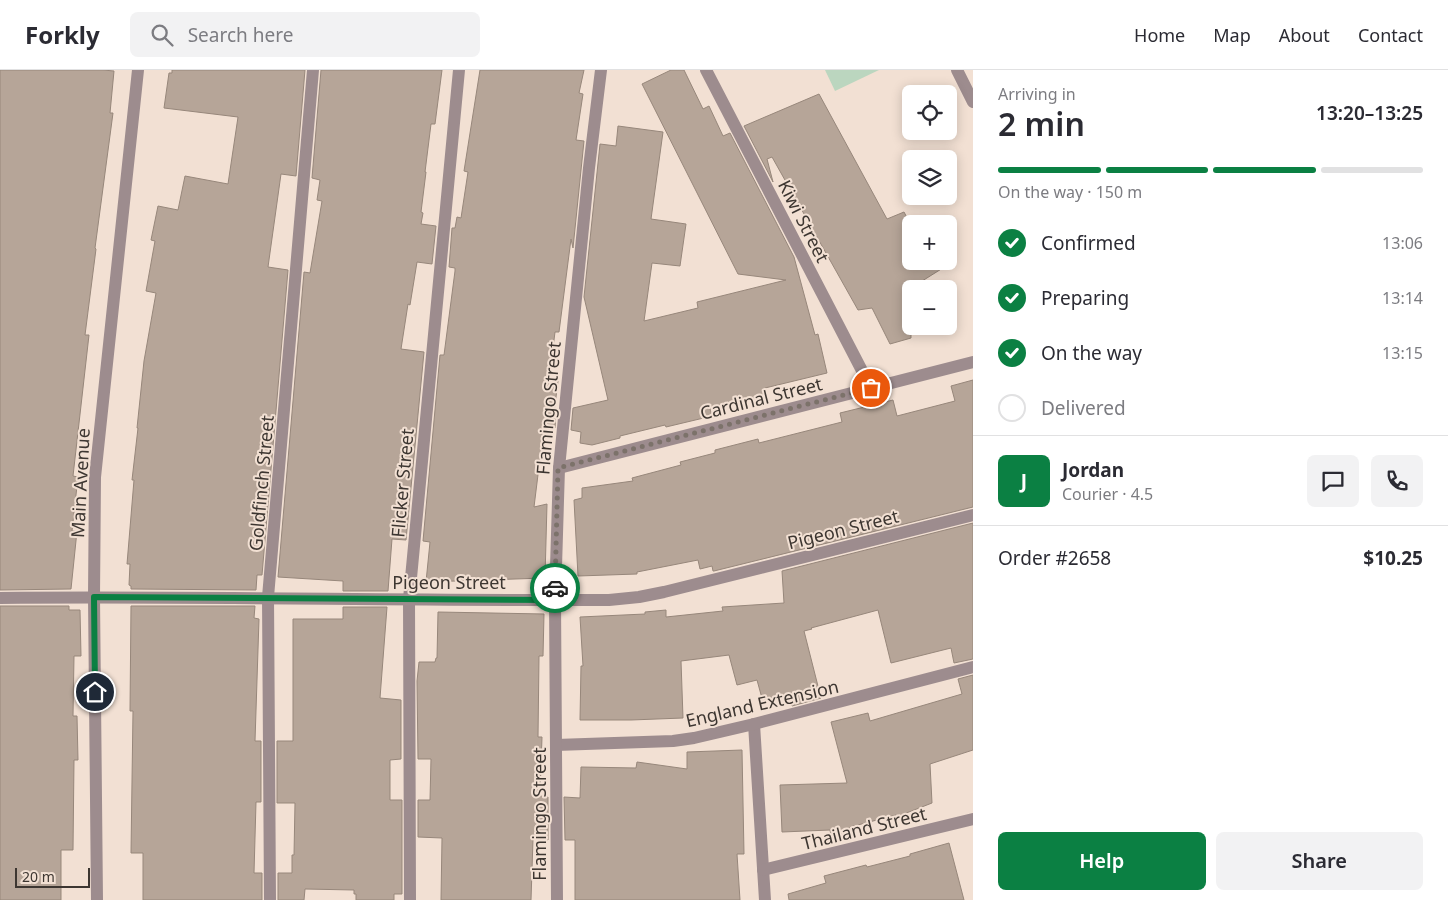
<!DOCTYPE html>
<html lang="en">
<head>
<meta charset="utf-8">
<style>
  :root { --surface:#fff; --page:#f2f2f3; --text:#2b2b33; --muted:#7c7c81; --line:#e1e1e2; --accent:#0b8043 }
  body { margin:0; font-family:"Noto Sans",sans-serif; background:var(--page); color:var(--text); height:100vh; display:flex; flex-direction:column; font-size:19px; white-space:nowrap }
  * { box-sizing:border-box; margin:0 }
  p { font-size:16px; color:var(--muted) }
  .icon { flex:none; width:28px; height:28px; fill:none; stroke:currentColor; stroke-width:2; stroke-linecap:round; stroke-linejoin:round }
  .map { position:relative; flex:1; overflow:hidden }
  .details { display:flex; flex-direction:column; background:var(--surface); width:475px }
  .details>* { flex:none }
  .controls { position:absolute; left:902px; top:15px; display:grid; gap:10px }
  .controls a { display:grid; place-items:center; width:55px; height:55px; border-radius:8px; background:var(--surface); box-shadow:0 2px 12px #0003; font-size:25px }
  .scale { position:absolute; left:15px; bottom:12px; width:75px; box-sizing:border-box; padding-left:5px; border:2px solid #3d3631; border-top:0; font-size:14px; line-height:18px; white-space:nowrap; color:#3d3631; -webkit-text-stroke:4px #f2e0d3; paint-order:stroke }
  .pin { position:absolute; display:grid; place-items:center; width:42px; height:42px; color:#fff; margin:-21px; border:2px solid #fff; border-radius:50%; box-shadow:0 1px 5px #0007 }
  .courier { position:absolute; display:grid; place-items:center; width:50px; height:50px; margin:-25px; border:4px solid #0b8043; border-radius:50%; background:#fff; color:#222; box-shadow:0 1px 6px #0007 }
  .overview em { font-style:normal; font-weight:600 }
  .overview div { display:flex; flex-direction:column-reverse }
  .overview { display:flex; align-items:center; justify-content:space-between; height:85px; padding:0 25px }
  h1 { font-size:32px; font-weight:600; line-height:38px }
  .bar { display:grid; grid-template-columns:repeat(4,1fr); gap:8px 5px; align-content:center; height:60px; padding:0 25px }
  .bar i { height:6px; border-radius:4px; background:var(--line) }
  .bar .selected { background:var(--accent) }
  .bar p { grid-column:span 4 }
  .line { display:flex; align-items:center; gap:12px; padding:0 25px; border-top:1px solid var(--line) }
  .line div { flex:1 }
  .round { display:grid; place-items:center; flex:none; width:52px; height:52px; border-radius:8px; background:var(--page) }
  ol { padding:0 25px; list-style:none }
  li { display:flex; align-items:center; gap:15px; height:55px }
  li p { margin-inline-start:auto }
  li .icon { padding:5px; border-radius:50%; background:var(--accent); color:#fff; stroke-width:4 }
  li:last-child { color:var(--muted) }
  li i { width:28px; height:28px; border:2px solid var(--line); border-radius:50% }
  .action { display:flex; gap:10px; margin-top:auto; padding:10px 25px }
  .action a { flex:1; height:58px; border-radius:8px; background:var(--accent); color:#fff; font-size:20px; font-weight:600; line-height:58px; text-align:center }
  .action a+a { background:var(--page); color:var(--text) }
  header { display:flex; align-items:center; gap:30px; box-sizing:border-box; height:70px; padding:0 25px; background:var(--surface); border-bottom:1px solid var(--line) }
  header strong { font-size:24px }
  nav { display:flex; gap:28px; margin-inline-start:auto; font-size:18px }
  .search { width:350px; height:45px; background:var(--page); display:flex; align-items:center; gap:12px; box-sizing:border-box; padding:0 18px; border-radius:8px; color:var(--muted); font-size:19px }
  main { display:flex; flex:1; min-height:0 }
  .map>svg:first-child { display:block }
  .green { fill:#bbd6bf }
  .building { fill:#b6a598; stroke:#97877b }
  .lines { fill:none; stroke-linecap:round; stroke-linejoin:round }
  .minor { stroke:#9d8c8e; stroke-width:12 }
  .done { stroke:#7c726a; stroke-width:5; stroke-dasharray:0 9 }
  .route { stroke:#0b8043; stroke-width:6 }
  .labels { text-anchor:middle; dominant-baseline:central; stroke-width:4; stroke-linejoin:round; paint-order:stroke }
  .street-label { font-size:18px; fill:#3d3631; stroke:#f2e0d3 }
</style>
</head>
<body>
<header>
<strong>Forkly</strong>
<div class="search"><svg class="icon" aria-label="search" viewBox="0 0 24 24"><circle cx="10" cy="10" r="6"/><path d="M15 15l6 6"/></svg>Search here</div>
<nav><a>Home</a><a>Map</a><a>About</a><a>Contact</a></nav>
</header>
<main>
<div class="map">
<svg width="973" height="830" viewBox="0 0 973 830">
  <rect width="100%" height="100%" fill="#f2e0d3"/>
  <path class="green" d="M825 0H879L835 21Z"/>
  <g class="building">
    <path d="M0 0H103L114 1 110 43H113L95 178 96 179 85 265H89L73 406 78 407 72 461H77L71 519 0 520Z"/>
    <path d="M172 0H305L296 106 281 104 268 197 288 200 262 505H257L256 520 131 519V516L129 515 130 494H127L134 410H132L138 358H137L144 291 156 223 146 221 155 171 151 170 158 136 178 140 185 106 228 114 238 47 164 38 169 3H172Z"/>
    <path d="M321 0H442L435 54H431L425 102H426L421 142 423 143 421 154 436 156 432 194 417 192 410 235 408 234 401 279 424 282 406 470 392 469 388 521H343V511L278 507 304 202 310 203 322 131 317 130 320 110 312 108Z"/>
    <path d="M480 0H584L579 23 583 24 576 70 584 71 573 178 571 169 559 262H555L549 310 558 311 554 343 556 342 555 358 544 356 534 437 547 434 545 508 426 512 430 472 423 471 440 285H444L455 201V198L449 197 452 158H455L457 147 461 148 468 102 464 101Z"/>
    <path d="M671 0H684L703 39 709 36 723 66 730 63 794 187 815 265 818 264 827 303 765 318 766 326 710 339 712 346 666 357 665 355 620 366V368L592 375 580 373 581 362 571 360 573 338 608 330 584 227 600 74 616 76 618 56 663 62 651 149 686 154 680 196 652 193 644 251 698 238 697 232 786 210 738 204 642 14Z"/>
    <path d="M819 24 887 149 904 142 911 155V191H954L911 218V268L890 274 872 238 858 240 772 87 767 89 773 112 744 56Z"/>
    <path d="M973 310V437L714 501H713L712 496 700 499 698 490 637 502V504L578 506 574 430 582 428V418L633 411 632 408 681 395 680 392 715 383V380L758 369 759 373 842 352 840 343 893 330 897 346 955 331 951 316Z"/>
    <path d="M973 453V589L954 593 951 578 891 593 878 540 811 558 812 559 804 561 821 628 792 636 789 625 763 632 757 610 737 615 729 585 681 591 683 648 631 650H580L581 596H583L580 547 645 544V542L666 540V547L723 541 722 537 784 533 782 501Z"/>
    <path d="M0 536H69V540H80L81 586H74L73 646H77L78 690H74L73 780H61V830H0Z"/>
    <path d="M131 536H255L254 548 259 549 255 671H261V732H256L254 803H262V830H143V783H131L133 641H130Z"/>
    <path d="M343 537H387L380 628 401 630V689L390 690V730H402V824H394V830H356V824H354V820L305 819 304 830H278V803H292V785H294L295 733H277V671H293V549H343Z"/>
    <path d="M438 542 544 544 543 586H539L538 667H542L540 726 548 727V770L533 769 531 830H441L442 768 418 767V730H430L431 689H418L417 611 419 592H435L436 588H437Z"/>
    <path d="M973 605V680L930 694 932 733 896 747V745L850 757 852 764 832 771 830 760 782 762 780 715 847 713 831 652 868 643 870 651 962 624 958 609Z"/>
    <path d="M742 680 744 784H737L740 830H575V770H565L564 727 580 728 581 697 636 698 637 692 687 699V682Z"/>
    <path d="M949 773 964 830H789L788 824 826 813 824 806 866 795 867 797 910 786V784Z"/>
  </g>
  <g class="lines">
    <g class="minor">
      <path d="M706 0 871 318"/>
      <path d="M957 0 973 32"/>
      <path d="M559 398 973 292"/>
      <path d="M0 528C203 526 406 531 609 530L639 527 664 522 973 445"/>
      <path d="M754 654 765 830"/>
      <path d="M556 675 673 671 694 668 754 654 973 597"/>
      <path d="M763 800 973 749"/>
      <path d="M97 830 94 527 95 407 138 0"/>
      <path d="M270 830 268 527 313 0"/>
      <path d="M410 830 409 529 459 0"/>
      <path d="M557 830 555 530 559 398 589 98 601 0"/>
    </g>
  </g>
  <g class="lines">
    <path class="done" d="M555 518 558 398 871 318"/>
    <path class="route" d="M95 622 94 527 555 530V518"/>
  </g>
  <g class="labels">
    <g class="street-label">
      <text transform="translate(804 151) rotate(63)">Kiwi Street</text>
      <text transform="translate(761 328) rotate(-14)">Cardinal Street</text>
      <text transform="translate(548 338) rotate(-85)">Flamingo Street</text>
      <text transform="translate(80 413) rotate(-87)">Main Avenue</text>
      <text transform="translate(261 413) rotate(-85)">Goldfinch Street</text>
      <text transform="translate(402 413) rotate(-85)">Flicker Street</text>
      <text transform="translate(843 459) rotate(-14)">Pigeon Street</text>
      <text x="449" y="512">Pigeon Street</text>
      <text transform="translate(762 633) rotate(-13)">England Extension</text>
      <text transform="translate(539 744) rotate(-90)">Flamingo Street</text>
      <text transform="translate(864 758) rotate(-14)">Thailand Street</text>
    </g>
  </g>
</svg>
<div class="controls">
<a><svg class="icon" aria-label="locate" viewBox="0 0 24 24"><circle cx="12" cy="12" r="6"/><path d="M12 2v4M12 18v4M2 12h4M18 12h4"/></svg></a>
<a><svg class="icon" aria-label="layers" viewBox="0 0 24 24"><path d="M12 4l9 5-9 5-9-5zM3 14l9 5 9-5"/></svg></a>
<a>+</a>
<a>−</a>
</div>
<div class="scale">20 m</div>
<div class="pin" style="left:871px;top:318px;background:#ea580c"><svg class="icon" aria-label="bag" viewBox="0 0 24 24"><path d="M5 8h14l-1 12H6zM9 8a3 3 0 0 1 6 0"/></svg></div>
<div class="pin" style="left:95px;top:622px;background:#1f2937"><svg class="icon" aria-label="home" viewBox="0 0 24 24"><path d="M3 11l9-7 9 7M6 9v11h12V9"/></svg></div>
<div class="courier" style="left:555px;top:518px"><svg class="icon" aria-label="car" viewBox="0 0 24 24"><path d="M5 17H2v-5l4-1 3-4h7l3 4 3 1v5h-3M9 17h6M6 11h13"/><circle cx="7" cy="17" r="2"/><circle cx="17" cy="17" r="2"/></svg></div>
</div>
<section class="details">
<div class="overview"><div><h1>2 min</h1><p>Arriving in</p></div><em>13:20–13:25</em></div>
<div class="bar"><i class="selected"></i><i class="selected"></i><i class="selected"></i><i></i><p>On the way · 150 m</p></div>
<ol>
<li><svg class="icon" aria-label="check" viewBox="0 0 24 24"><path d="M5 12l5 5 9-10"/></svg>Confirmed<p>13:06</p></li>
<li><svg class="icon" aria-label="check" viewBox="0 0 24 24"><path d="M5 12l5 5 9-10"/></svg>Preparing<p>13:14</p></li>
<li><svg class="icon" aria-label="check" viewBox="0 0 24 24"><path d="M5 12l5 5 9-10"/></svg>On the way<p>13:15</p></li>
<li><i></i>Delivered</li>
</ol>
<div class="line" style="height:90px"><b class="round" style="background:var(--accent);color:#fff">J</b><div><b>Jordan</b><p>Courier · 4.5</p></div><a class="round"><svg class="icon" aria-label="chat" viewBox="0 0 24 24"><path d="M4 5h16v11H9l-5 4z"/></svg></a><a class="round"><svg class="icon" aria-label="phone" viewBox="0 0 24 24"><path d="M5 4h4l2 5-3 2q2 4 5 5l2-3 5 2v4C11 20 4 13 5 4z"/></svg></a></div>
<div class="line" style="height:65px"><div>Order #2658</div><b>$10.25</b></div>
<div class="action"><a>Help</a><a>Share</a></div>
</section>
</main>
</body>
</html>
